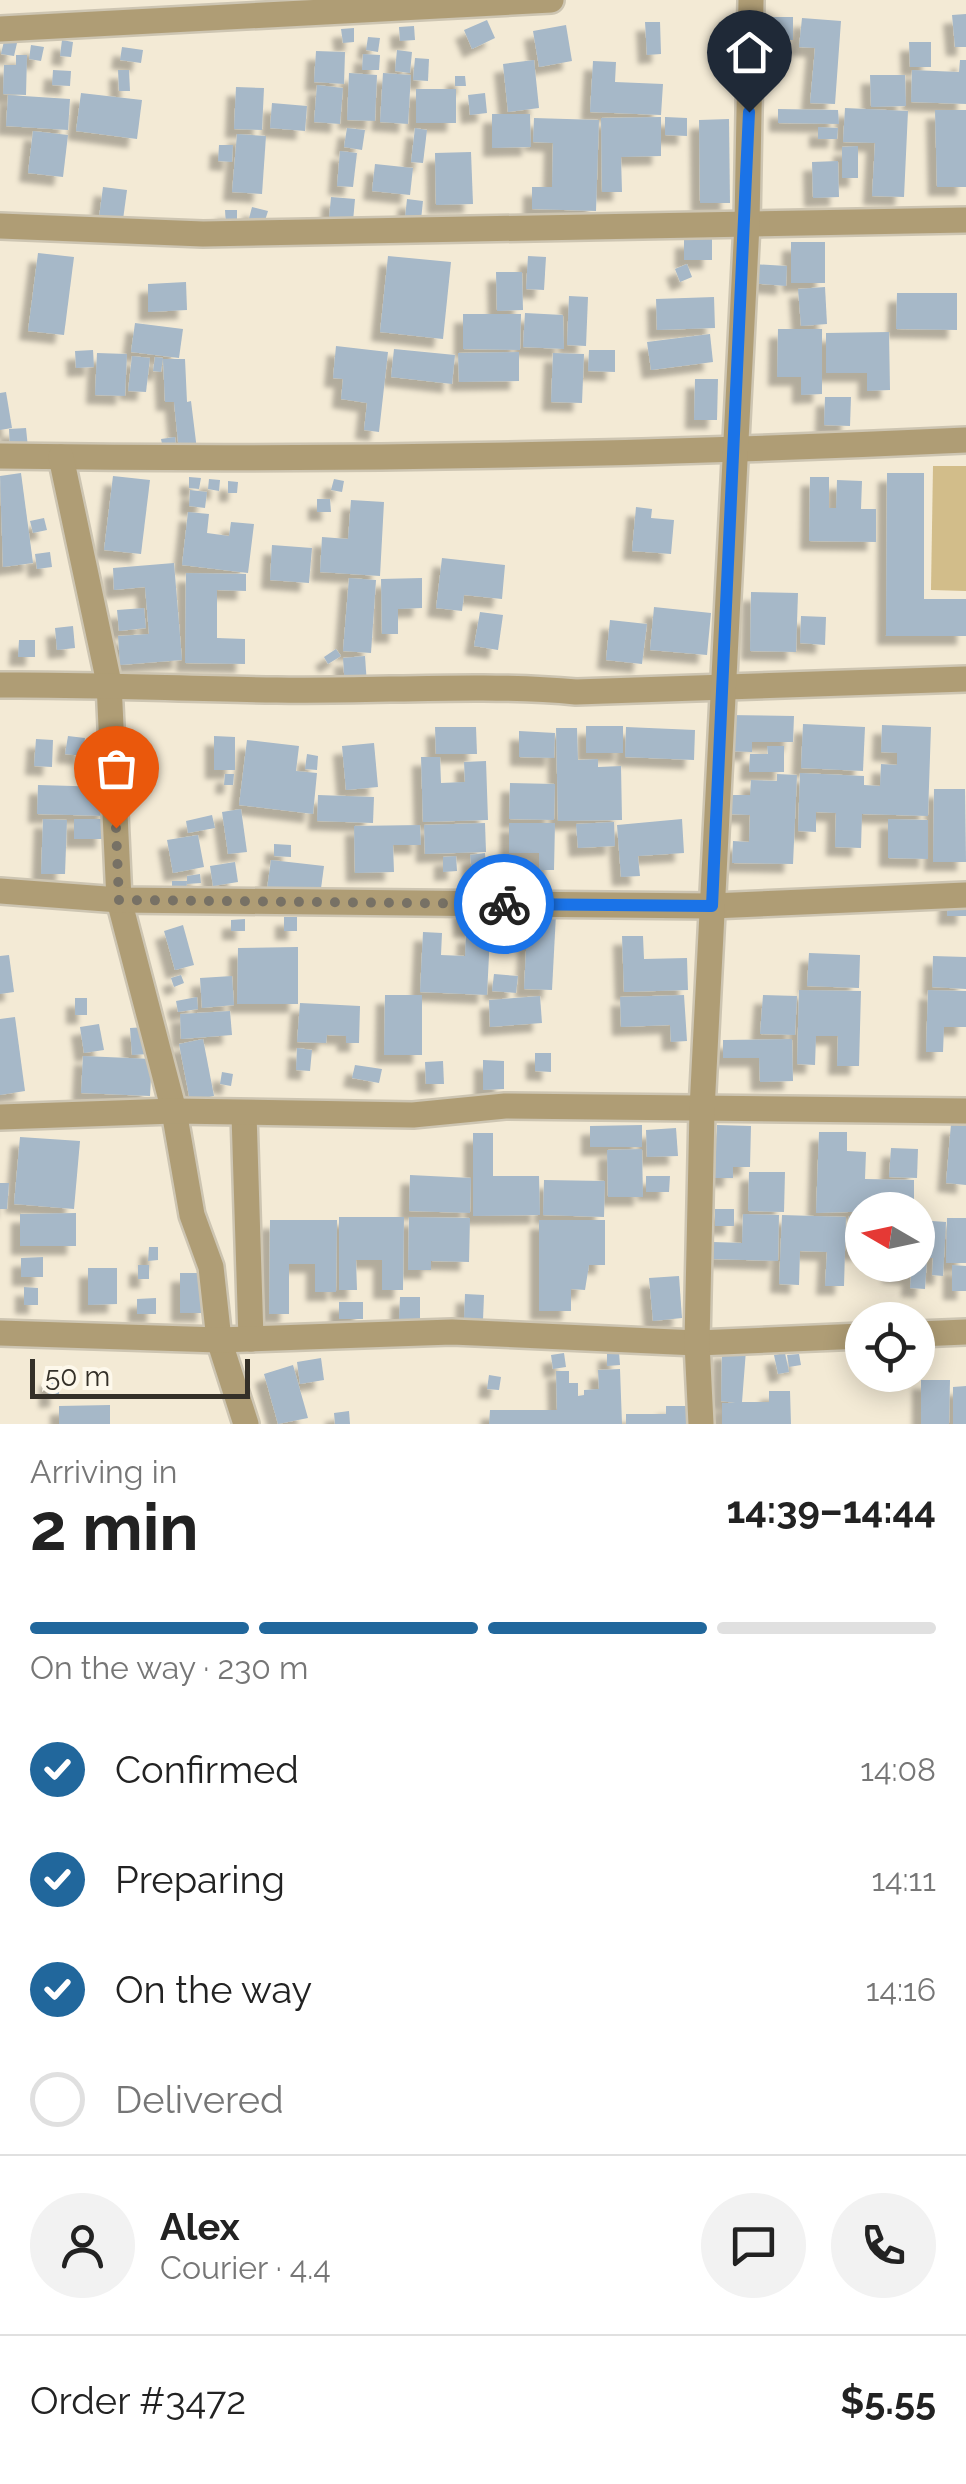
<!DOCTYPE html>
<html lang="en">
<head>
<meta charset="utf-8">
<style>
  :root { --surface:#fff; --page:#f2f2f2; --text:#222; --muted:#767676; --line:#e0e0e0; --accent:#21679c }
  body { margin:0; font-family:Raleway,sans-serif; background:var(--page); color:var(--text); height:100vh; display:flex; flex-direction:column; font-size:38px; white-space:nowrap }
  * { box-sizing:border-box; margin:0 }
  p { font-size:32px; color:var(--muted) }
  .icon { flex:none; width:55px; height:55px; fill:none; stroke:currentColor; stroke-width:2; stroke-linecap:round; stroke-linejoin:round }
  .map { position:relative; height:1424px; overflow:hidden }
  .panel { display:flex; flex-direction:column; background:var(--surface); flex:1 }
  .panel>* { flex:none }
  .needle { width:65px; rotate:279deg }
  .tools { position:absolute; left:845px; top:1192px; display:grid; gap:20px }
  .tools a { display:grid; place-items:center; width:90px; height:90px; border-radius:50%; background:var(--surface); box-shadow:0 5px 25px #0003; font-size:50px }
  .scale { position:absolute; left:30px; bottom:25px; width:220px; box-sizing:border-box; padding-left:10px; border:5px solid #343028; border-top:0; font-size:28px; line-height:35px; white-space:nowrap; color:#343028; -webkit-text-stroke:8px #fdf8eb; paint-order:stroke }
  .pin { position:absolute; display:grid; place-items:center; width:85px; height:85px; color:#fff; margin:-102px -42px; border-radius:50% 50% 50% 0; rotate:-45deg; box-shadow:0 0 10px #0007 }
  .pin .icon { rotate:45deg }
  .courier { position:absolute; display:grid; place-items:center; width:100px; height:100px; margin:-50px; border:8px solid #1a73e8; border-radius:50%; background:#fff; color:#222; box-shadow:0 2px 12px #0007 }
  .overview em { font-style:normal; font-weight:700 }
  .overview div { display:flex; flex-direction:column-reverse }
  .overview { display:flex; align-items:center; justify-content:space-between; height:170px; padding:0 30px }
  h1 { font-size:65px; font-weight:700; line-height:75px }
  .bar { display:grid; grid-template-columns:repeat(4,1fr); gap:15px 10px; align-content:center; height:120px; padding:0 30px }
  .bar i { height:12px; border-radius:8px; background:var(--line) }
  .bar .active { background:var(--accent) }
  .bar p { grid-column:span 4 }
  .line { display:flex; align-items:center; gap:25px; padding:0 30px; border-top:2px solid var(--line) }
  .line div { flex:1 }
  .round { display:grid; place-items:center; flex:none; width:105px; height:105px; border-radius:52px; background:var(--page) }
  ol { padding:0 30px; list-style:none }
  li { display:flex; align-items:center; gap:30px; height:110px }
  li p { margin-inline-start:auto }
  li .icon { padding:10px; border-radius:50%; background:var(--accent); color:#fff; stroke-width:4 }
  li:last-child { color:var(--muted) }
  li i { width:55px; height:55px; border:5px solid var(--line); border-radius:50% }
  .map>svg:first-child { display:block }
  .green { fill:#d2bd8a }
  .building { fill:#a6b8c8; filter:url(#shadow) }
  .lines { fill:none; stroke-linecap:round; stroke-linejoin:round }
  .minor-casing { stroke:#cdc5b2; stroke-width:30 }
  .minor { stroke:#af9d75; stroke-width:25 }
  .done { stroke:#777165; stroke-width:10; stroke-dasharray:0 18 }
  .route { stroke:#1a73e8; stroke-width:12 }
</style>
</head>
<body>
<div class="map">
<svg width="966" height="1424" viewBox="0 0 966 1424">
  <defs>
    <filter id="shadow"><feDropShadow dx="-9" dy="9" stdDeviation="2.5" flood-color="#0004"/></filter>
  </defs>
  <rect width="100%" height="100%" fill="#f3ead5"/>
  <path class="green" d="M933 466H966V591L931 590Z"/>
  <g class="building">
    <path d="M966 14V47H955L952 15Z"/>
    <path d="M770 17H793V40H771Z"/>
    <path d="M802 18 841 21 835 104 810 103 815 48 799 47Z"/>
    <path d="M487 20 495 38 472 49 464 30Z"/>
    <path d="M645 22H660L661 54 647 55Z"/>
    <path d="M566 25 572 61 539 67 533 31Z"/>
    <path d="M414 26 415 40 400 41 399 27Z"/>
    <path d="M354 28V42L343 43 341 29Z"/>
    <path d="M368 37 380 38 378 52 366 50Z"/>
    <path d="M62 40 73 42 71 57 60 56Z"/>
    <path d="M4 41 17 43 14 56 1 54Z"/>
    <path d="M909 42H931V67H910Z"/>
    <path d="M31 45 44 47 41 61 29 59Z"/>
    <path d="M122 47 143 50 141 63 120 60Z"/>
    <path d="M397 50 412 52 410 73 395 71Z"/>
    <path d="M316 51 345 52 344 84 314 82Z"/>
    <path d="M363 54 380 55 379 70H362Z"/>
    <path d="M16 55H27L26 95 3 94 4 65H16Z"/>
    <path d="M415 58 429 59 428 81 413 80Z"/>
    <path d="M534 60 539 108 508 112 503 64Z"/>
    <path d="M960 60H966V104L911 102 912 70 959 72Z"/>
    <path d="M593 61 616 62 615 82 663 84 661 115 590 112Z"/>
    <path d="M53 70 71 71 70 86 52 85Z"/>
    <path d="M118 70H129L130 91H119Z"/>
    <path d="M349 73 377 75 375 121 347 120Z"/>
    <path d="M383 73 411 75 408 124 380 122Z"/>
    <path d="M870 75H905L906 106 871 107Z"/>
    <path d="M455 76H465L466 86H455Z"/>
    <path d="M317 85 343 88 340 124 314 122Z"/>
    <path d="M236 87 264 88 262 130 234 129Z"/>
    <rect x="416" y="89" width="40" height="34"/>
    <path d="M81 93 142 100 137 139 76 131Z"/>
    <path d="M485 93 487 113 470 115 468 95Z"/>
    <path d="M8 95 70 99 68 130 6 126Z"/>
    <path d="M272 103 307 106 305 131 270 128Z"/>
    <path d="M845 108 908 111 904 197 872 196 875 143 843 142Z"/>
    <path d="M778 109 838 110 839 124 778 123Z"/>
    <path d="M935 110H966V187H937Z"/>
    <path d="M492 114H530L531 147 492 148Z"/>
    <path d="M661 117V156L621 157 622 192H602L601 118Z"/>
    <path d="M665 117 687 118V136L665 135Z"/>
    <path d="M534 118 599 120 596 211 532 209V187H552L553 143 533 142Z"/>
    <path d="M729 119 730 203H700L699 120Z"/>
    <path d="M818 127 838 128 837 139H818Z"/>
    <path d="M347 128 365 130 362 150 344 147Z"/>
    <path d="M415 128 427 130 423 163 411 162Z"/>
    <path d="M33 131 68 135 63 177 28 173Z"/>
    <path d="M237 134 266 136 262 194 232 192Z"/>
    <path d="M219 145H233L232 162 218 161Z"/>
    <path d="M858 146V178H842V147Z"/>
    <path d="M340 151 357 153 353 187 337 186Z"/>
    <path d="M471 152 473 204 436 205 435 153Z"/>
    <path d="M838 161 839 197 813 198 812 162Z"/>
    <path d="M375 164 413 168 410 195 372 191Z"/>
    <path d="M103 187 127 190 122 227 98 225Z"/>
    <path d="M331 197 355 199 353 221 329 219Z"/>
    <path d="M407 199 423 201 421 220 405 218Z"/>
    <path d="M252 207 268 211 262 230 247 226Z"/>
    <path d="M225 210H237V225H226Z"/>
    <rect x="684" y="239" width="28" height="21"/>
    <rect x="791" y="242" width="34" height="41"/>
    <path d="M38 253 74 257 64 335 28 331Z"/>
    <path d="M388 256 451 262 443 339 380 332Z"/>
    <path d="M528 256 546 257 544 290 526 289Z"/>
    <path d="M687 264 692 277 680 282 675 269Z"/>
    <path d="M751 264 787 266 786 286 750 283Z"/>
    <path d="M496 272H522L523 310 497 311Z"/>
    <path d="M186 282 187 310 148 312V284Z"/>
    <path d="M825 287 827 324 801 326 798 289Z"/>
    <path d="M897 293H957V330L896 329Z"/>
    <path d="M569 296 588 297 586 346 567 345Z"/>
    <path d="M714 297 715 328 657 330 656 299Z"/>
    <path d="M525 313 563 315 564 349 523 347Z"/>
    <path d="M463 314H521L520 350 463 349Z"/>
    <path d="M135 323 183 329 179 358 131 352Z"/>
    <path d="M778 329H822V394L801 395V377H777Z"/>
    <path d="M889 332 890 390 867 391V373H826V333Z"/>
    <path d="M710 334 713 362 651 370 647 342Z"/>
    <path d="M336 346 388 352 379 432 364 430 367 403 341 399 343 379 333 378Z"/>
    <path d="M394 349 455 355 452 384 391 377Z"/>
    <path d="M93 350 94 367 76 368 75 351Z"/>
    <path d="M589 350H615V372L588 371Z"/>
    <path d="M519 352V381L459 382 458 353Z"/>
    <path d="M97 353 127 354 125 396 95 395Z"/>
    <path d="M553 353 584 354 582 403 551 402Z"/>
    <path d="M132 356 150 358 146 392 128 391Z"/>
    <path d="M155 357 163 358 161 372 153 371Z"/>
    <path d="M163 359H185L187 402 191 401 197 450 179 452 174 402H165Z"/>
    <path d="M695 379H718L717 420H694Z"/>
    <path d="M6 392 12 428 0 430V393Z"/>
    <path d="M825 397H851L850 426 824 425Z"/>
    <path d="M26 428 28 448 10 450 9 429Z"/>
    <path d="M175 437 176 448 163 449 161 439Z"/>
    <path d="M21 473 33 563 3 567 0 476Z"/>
    <path d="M887 473H924V599H966V636H886Z"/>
    <path d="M113 476 150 480 141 554 104 550Z"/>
    <path d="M189 477 201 478 199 489 189 488Z"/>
    <path d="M810 477H829V508H836L837 480 862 481 861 509H876V542L809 541Z"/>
    <path d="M209 479 220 480 219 491 208 489Z"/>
    <path d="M334 479 344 481 342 492 331 490Z"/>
    <path d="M228 481 238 482 237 493H228Z"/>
    <path d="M190 490 207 492 205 508 189 506Z"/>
    <path d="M317 499H330L331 512H317Z"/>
    <path d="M351 500 384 502 380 576 320 572 322 537 348 539Z"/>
    <path d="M636 507 652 509 651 518 674 520 671 554 632 551Z"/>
    <path d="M188 512 209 514 207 533 229 536 231 522 254 524 248 573 182 565Z"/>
    <path d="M44 518 47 530 33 533 30 521Z"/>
    <path d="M272 545 312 548 309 583 270 580Z"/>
    <path d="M50 552 52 567 37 569 35 554Z"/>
    <path d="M442 558 505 565 502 599 464 595 462 611 436 608Z"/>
    <path d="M174 563 182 660 120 665 118 636 149 634 145 587 114 590 113 568Z"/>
    <path d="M186 573 246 574V591L217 590V638L245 639V664L185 663Z"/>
    <path d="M349 578 376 580 371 653 343 651Z"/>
    <path d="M422 578V608L398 609V634H382L381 579Z"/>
    <path d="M751 592 798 593 796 652 750 651Z"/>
    <path d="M654 607 711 613 707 655 650 650Z"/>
    <path d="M144 608 146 628 119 631 117 610Z"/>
    <path d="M480 612 503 615 498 650 474 646Z"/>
    <path d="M801 616 826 617 825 645 800 643Z"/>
    <path d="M610 620 647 624 642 664 606 660Z"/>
    <path d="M73 626 75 648 57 650 55 628Z"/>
    <path d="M19 640H35V657H18Z"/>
    <path d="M336 649 341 656 328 664 324 657Z"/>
    <path d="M365 656 367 685 345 687 343 658Z"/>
    <path d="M727 715 794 716 793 742H752V752L726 751Z"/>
    <path d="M803 724 865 727 863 771 801 768Z"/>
    <path d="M882 725 931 727 928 816 862 814 861 848 835 847 836 813 816 812V832L798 831 800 773 864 776V785L880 786 881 764 897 765V753L881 752Z"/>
    <rect x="586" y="726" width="37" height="27"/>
    <path d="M435 727H476L477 754H436Z"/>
    <path d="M626 727 695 730 694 760 625 757Z"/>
    <path d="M556 728H577L578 760 598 759V767L621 766 622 820 558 821Z"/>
    <path d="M519 731 555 733 554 758 519 757Z"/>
    <path d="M68 736 85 738 83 756 65 754Z"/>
    <path d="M214 736 235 737V770H214Z"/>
    <path d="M36 739 53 740 52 767 34 766Z"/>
    <path d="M247 740 299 746 296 771 317 773 313 814 239 805Z"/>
    <path d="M374 743 378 787 346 790 342 746Z"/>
    <path d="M767 746H784V772H749L750 754H768Z"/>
    <path d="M307 754 318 756 317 770 305 769Z"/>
    <path d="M421 757H440L441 783 465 782 464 762 486 761 488 820 423 822Z"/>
    <path d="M225 774H234L233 785H224Z"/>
    <path d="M777 774 797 775 793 864 732 863 733 841 749 842 750 815 729 814 730 795H750L751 780 777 781Z"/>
    <path d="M510 783 555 784 554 820 509 819Z"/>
    <path d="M38 785 108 787 107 816 37 814Z"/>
    <path d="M934 789H965L966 862H933Z"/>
    <path d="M318 795 374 797 373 823 317 821Z"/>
    <path d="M241 809 247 852 228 854 222 812Z"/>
    <path d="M212 815 215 828 188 833 186 821Z"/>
    <path d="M43 819 67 820 65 874H41Z"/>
    <rect x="74" y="819" width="31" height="20"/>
    <path d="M682 819 684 853 638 856 640 876 621 877 617 825Z"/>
    <path d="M888 819 928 820V859L888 858Z"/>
    <path d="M614 822 615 846 578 848 576 824Z"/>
    <path d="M485 823 486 852 425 854 424 825Z"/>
    <path d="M509 823H555L554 870H539V853H509Z"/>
    <path d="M420 825 421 845H393L394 872 355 873 354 826Z"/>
    <path d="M198 835 204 867 173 873 167 840Z"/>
    <path d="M274 844 291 845V857L274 856Z"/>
    <path d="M485 853 486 871 472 872 470 855Z"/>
    <path d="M456 856 457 871 443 872V857Z"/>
    <path d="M271 860 324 866 320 896 267 889Z"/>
    <path d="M235 862 238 882 213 886 210 866Z"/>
    <path d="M200 874 201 883 187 884V876Z"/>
    <path d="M172 881H187L186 896H172Z"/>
    <path d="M948 896 966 897V916H947Z"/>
    <path d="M486 907V928L462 929V908Z"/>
    <path d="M528 913 556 914 552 990 524 989Z"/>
    <rect x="284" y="917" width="13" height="14"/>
    <path d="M245 919V931H231V920Z"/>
    <path d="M183 925 194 965 175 970 164 931Z"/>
    <path d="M423 932 442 933 441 955 465 956 466 934 490 935 487 995 420 992Z"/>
    <path d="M622 936H643L644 959 687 958 688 990 624 992Z"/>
    <path d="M298 947V1004H237L238 948Z"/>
    <path d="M809 953 860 955 859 988 807 986Z"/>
    <path d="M9 955 14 992 0 994V956Z"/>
    <path d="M933 956 966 957V989L932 987Z"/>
    <path d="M494 974 518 976 516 993 492 991Z"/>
    <path d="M181 975 184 983 174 987 171 978Z"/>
    <path d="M232 976 234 1005 202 1008 200 978Z"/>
    <path d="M799 990 861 991 859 1066H837L838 1036H816L815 1065 797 1064Z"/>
    <path d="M928 990 966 991V1027H944L943 1052H926Z"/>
    <path d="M385 995H422V1055H384Z"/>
    <path d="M684 995 687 1041 671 1042 670 1025 621 1027 620 997Z"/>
    <path d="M763 995 797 996 795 1035 760 1034Z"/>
    <path d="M540 996 542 1023 490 1027 489 1000Z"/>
    <path d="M197 997 198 1009 178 1012 176 1001Z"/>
    <rect x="75" y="998" width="12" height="17"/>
    <path d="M300 1003 360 1006 359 1043H346V1036L327 1035 326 1043 297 1042Z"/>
    <path d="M230 1011 232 1035 181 1039 180 1014Z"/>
    <path d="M15 1017 25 1091 0 1095V1019Z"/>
    <path d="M99 1024 104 1050 84 1053 80 1027Z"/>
    <path d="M148 1027 149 1054 132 1055 130 1028Z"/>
    <path d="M203 1039 214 1096 190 1101 179 1044Z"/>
    <path d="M792 1039 793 1081 760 1082 759 1058H723V1040Z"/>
    <path d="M297 1048 312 1050 310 1071 296 1070Z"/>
    <path d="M535 1053H551V1072L535 1071Z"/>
    <path d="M83 1056 152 1059 150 1096 81 1093Z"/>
    <path d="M483 1060 504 1061V1089L483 1090Z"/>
    <path d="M443 1061 444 1084H426L425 1062Z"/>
    <path d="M355 1065 382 1069 379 1083 352 1078Z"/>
    <path d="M222 1072 233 1074 231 1086 220 1084Z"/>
    <path d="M951 1124 966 1126V1185L946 1183Z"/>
    <path d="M642 1125V1147H590V1126Z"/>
    <path d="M717 1125 751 1126 750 1167H733V1178H715Z"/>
    <path d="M676 1128 678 1156 647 1157 646 1130Z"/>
    <path d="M819 1132H847V1151L866 1152 865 1179 914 1180V1210L816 1213Z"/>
    <path d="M473 1133H493V1176H539L540 1215 473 1216Z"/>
    <path d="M20 1137 80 1141 74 1209 14 1204Z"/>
    <path d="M891 1148 918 1149 917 1178 889 1177Z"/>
    <path d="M642 1149 643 1197H608L607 1150Z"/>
    <path d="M749 1172H785L784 1212 748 1211Z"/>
    <path d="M410 1175 471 1178 470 1213 409 1211Z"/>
    <path d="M646 1176H670L669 1192H646Z"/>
    <path d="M544 1180 605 1181 604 1217 543 1215Z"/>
    <path d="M0 1183H9L7 1209H0Z"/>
    <rect x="715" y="1209" width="19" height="17"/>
    <path d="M76 1213V1246H20V1214Z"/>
    <path d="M743 1214 779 1215 778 1261 712 1259 713 1242 742 1243Z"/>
    <path d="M782 1215 846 1217 844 1286H825L827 1252 800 1251 799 1285 779 1284Z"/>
    <path d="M849 1216 862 1217V1252L847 1251Z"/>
    <path d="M339 1217H404L403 1290H382V1260H356L357 1290H339Z"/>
    <path d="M409 1217 470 1218 469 1262 431 1261V1270H408Z"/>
    <path d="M947 1218H966V1263H946Z"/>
    <path d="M270 1220H337L336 1292H315V1264H289V1314H269Z"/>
    <path d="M539 1220H605V1265H589L585 1290 571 1289V1311H539Z"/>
    <path d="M918 1220 946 1222 943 1276 932 1275 933 1258H927L925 1289 910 1288 911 1276 891 1274V1265H918Z"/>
    <path d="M149 1247H158V1260L148 1261Z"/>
    <path d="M43 1257V1277H21V1258Z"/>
    <rect x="138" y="1265" width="11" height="14"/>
    <path d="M952 1265 966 1266V1291H952Z"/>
    <path d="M88 1268H117V1304L88 1305Z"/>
    <rect x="180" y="1273" width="26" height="40"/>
    <path d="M679 1276 682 1318 653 1321 649 1278Z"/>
    <path d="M24 1287 38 1288V1305H24Z"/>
    <path d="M465 1294 484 1295 483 1320H464Z"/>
    <path d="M400 1297H420V1319H399Z"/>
    <path d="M156 1298V1314H137V1299Z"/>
    <rect x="339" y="1302" width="24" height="17"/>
    <path d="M722 1350H746L742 1402H769V1391H790L791 1424H722V1403H735L721 1401Z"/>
    <path d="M607 1352H619L620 1365 607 1366Z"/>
    <path d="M564 1353 566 1367 553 1369 551 1355Z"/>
    <path d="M785 1353 789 1372 778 1374 774 1355Z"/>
    <path d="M799 1354 801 1365 789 1367 787 1355Z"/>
    <path d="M321 1358 324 1380 300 1384 297 1362Z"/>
    <path d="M293 1365 308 1418 278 1424 264 1374Z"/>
    <path d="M620 1369 622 1424H489L490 1410H557L556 1371H569V1383H578V1396L584 1395V1390L599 1389 598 1370Z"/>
    <path d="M489 1375 501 1377 499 1390 487 1389Z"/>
    <path d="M48 1377H59V1398L48 1399Z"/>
    <path d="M921 1380H950L949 1424H921Z"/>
    <path d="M966 1386V1424H953V1387Z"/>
    <path d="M110 1405V1424H59V1406Z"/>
    <path d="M666 1406H686V1424H626V1414H666Z"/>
    <path d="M349 1411 350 1424H335L334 1413Z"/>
  </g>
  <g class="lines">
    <defs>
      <g id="minor">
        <path d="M0 29 551 0"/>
        <path d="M0 226 203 234 966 220"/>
        <path d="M0 456C322 461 644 455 966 440"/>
        <path d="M61 457 109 683 119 900 174 1111 192 1215 211 1267 219 1340 246 1424"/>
        <path d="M0 685C92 684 184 689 277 690 376 692 477 683 576 692L966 679"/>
        <path d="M0 891 119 900 712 906 966 895"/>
        <path d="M244 1114 251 1339"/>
        <path d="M0 1117 174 1111 413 1115 505 1106 966 1111"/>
        <path d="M0 1333 219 1340 452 1332 697 1343 862 1336"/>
        <path d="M918 1334 966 1332"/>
        <path d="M701 1424 697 1343 702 1110 747 224 751 0"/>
      </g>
    </defs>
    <use href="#minor" class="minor-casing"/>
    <use href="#minor" class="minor"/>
  </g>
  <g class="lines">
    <path class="done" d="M116 828 119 900 504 904"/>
    <path class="route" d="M504 904 712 906 749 112"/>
  </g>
</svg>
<div class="tools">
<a><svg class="needle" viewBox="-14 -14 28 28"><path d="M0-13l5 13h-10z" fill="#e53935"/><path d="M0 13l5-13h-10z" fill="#767676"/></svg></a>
<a><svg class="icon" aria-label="locate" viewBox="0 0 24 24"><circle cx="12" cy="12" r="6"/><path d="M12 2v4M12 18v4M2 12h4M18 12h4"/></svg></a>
</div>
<div class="scale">50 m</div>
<div class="pin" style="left:116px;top:828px;background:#ea580c"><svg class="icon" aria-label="bag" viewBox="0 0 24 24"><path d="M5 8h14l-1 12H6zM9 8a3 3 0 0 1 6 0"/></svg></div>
<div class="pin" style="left:749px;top:112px;background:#1f2937"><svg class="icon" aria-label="home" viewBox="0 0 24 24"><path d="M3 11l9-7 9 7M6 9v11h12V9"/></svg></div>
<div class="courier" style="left:504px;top:904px"><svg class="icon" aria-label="bike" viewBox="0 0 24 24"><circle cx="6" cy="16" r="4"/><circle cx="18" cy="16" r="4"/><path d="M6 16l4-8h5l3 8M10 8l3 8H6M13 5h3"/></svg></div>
</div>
<section class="panel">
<div class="overview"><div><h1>2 min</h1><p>Arriving in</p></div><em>14:39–14:44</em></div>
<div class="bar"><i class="active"></i><i class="active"></i><i class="active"></i><i></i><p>On the way · 230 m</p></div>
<ol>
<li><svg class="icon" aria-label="check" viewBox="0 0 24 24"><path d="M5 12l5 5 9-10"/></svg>Confirmed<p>14:08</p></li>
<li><svg class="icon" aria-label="check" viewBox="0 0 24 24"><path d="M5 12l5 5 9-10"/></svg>Preparing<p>14:11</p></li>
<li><svg class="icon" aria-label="check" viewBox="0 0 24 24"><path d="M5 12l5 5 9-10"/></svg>On the way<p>14:16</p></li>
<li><i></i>Delivered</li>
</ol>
<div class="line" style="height:180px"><a class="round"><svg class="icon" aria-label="person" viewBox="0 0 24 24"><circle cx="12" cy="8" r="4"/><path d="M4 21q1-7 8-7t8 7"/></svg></a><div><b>Alex</b><p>Courier · 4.4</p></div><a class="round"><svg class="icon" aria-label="chat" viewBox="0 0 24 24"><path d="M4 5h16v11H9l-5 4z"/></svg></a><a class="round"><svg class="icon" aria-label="phone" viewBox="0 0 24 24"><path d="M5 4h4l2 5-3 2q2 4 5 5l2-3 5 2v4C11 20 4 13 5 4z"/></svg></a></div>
<div class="line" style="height:130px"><div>Order #3472</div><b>$5.55</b></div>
</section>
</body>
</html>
